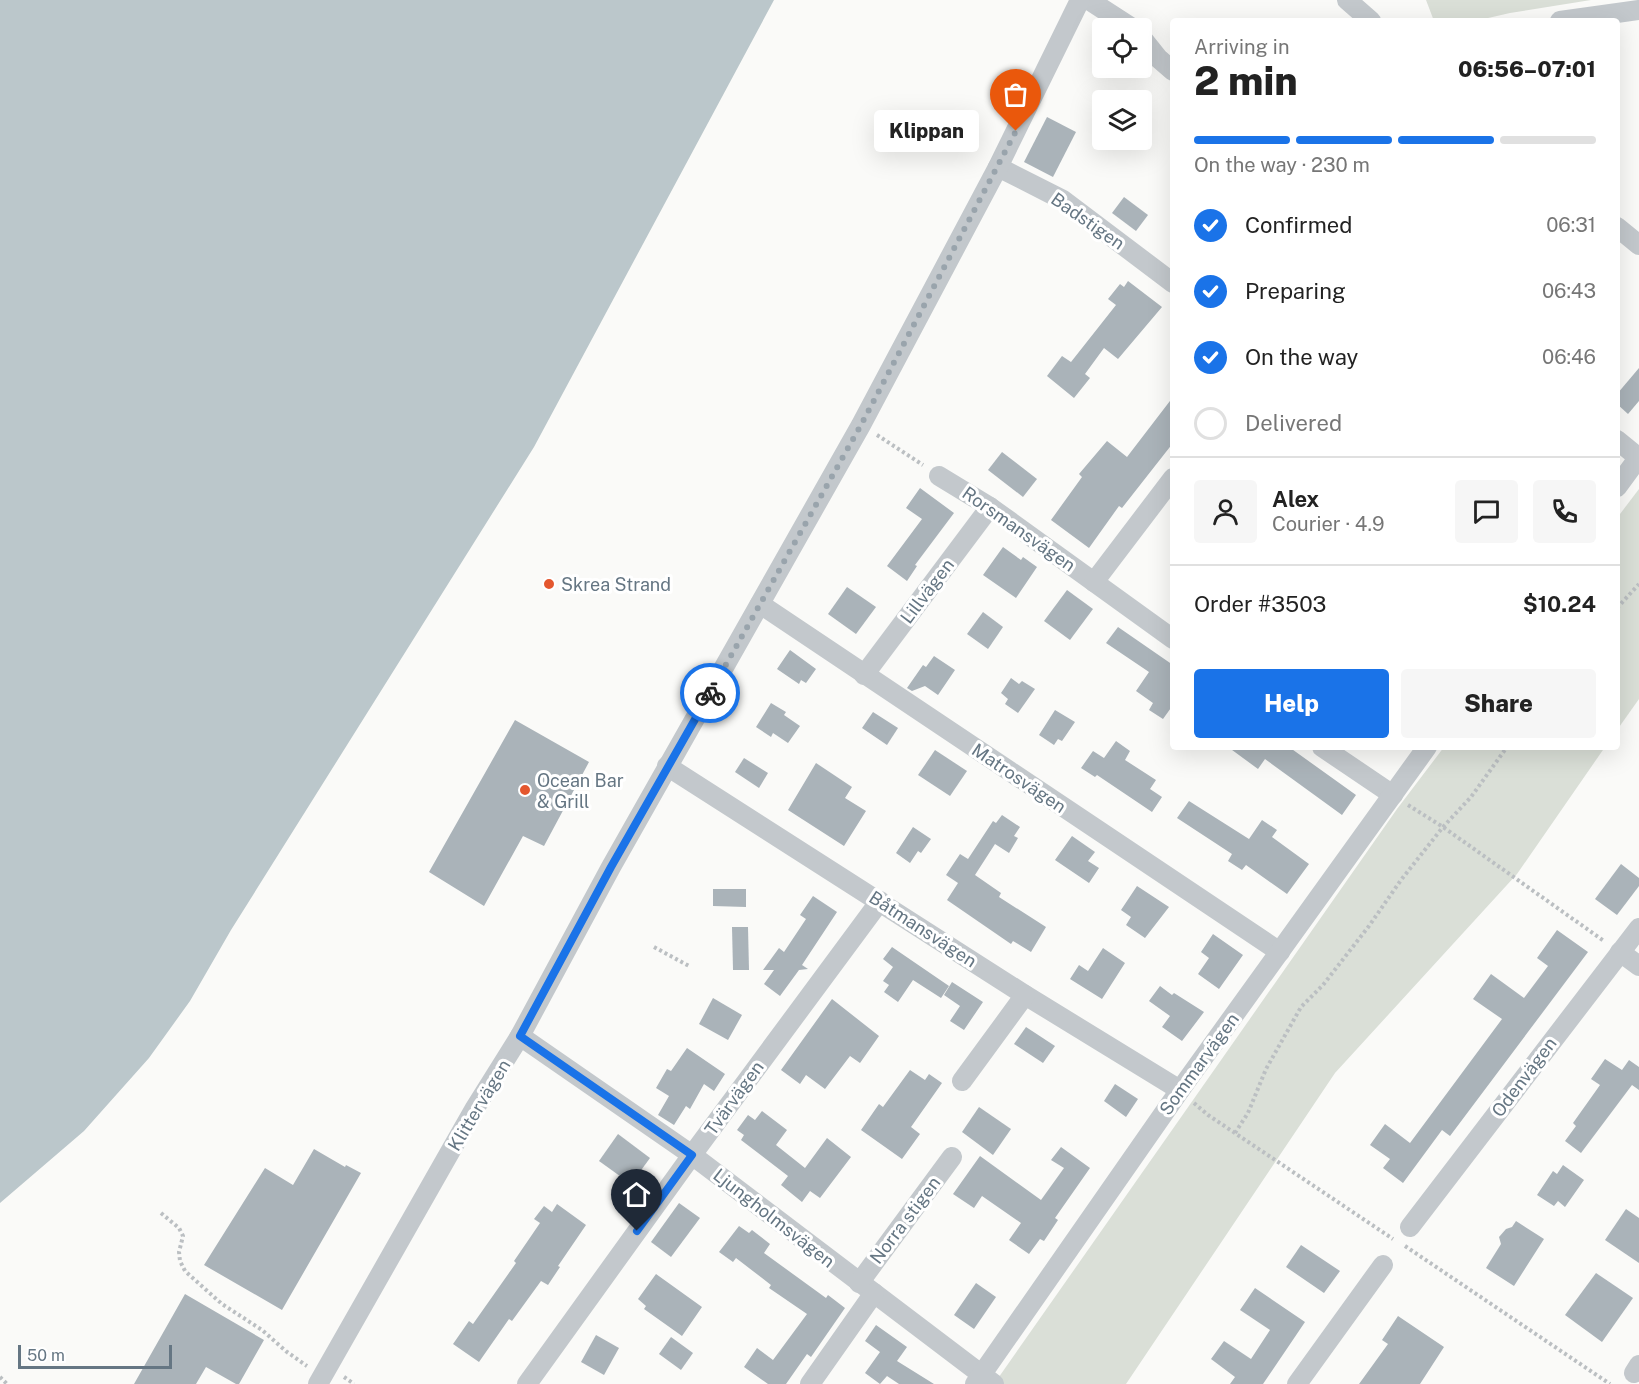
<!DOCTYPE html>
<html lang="en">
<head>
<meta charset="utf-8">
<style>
  :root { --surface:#fff; --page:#f6f6f6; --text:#222; --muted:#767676; --line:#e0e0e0; --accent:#1a73e8 }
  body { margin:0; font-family:"Public Sans",sans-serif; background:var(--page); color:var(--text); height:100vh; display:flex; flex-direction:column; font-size:22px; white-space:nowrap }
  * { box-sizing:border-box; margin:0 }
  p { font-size:20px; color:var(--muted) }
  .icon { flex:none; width:33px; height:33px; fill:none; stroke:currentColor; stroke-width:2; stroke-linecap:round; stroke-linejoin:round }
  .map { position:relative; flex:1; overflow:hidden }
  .side { position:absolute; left:1170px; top:18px; width:450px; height:732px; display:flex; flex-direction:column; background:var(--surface); border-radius:6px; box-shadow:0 6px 24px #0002 }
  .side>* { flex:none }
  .fabs { position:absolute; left:1092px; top:18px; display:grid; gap:12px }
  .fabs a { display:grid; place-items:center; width:60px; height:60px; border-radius:6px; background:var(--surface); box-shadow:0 6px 24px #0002; font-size:30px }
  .scale { position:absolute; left:18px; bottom:15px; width:154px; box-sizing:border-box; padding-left:6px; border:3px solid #657683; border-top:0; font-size:16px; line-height:21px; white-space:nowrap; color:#657683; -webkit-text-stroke:4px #fff; paint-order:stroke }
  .pin { position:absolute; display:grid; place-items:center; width:51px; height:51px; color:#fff; margin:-62px -26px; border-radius:50% 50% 50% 0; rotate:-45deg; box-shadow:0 0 6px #0007 }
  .pin .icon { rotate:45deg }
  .courier { position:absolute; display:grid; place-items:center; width:60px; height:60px; margin:-30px; border:4px solid #1a73e8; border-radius:50%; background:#fff; color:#222; box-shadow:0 2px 8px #0007 }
  .bubble { position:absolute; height:42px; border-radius:6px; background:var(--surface); box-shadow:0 6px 24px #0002; font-size:20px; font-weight:800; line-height:42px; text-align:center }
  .overview em { font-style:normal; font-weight:800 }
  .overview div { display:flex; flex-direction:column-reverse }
  .overview { display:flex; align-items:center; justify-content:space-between; height:102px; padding:0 24px }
  h1 { font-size:39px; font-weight:800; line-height:45px }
  .bar { display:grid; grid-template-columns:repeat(4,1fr); gap:9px 6px; align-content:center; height:72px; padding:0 24px }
  .bar i { height:8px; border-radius:4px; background:var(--line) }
  .bar .active { background:var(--accent) }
  .bar p { grid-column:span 4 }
  .line { display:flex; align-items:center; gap:15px; padding:0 24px; border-top:2px solid var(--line) }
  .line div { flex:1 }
  .round { display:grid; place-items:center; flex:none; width:63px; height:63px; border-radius:6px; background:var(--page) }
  ol { padding:0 24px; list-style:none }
  li { display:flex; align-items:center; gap:18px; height:66px }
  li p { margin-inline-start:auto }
  li .icon { padding:6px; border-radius:50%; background:var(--accent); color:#fff; stroke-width:4 }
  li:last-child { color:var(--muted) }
  li i { width:33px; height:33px; border:3px solid var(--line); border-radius:50% }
  .primary-button { display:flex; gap:12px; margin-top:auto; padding:12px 24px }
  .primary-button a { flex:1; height:69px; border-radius:6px; background:var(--accent); color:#fff; font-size:24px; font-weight:800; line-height:69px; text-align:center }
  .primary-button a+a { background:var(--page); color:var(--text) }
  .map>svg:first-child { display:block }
  .green { fill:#dadfd7 }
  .water { fill:#bbc7cb }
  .building { fill:#aab3b9 }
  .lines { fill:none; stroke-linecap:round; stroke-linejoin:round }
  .path { stroke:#bbbfc2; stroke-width:4; stroke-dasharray:3 3; stroke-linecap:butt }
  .minor { stroke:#c3c8cc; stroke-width:20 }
  .done { stroke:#99a4ac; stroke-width:6; stroke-dasharray:0 10.8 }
  .route { stroke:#1a73e8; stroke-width:8 }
  .poi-dot { fill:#e4572e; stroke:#fff; stroke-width:2 }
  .labels { text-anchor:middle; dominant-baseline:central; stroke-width:6; stroke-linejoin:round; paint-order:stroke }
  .street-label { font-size:18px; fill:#657683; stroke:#fff }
  .poi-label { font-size:18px; fill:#657683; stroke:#fff; text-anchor:start }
</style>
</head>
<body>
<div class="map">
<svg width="1639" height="1384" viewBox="0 0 1639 1384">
  <rect width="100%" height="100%" fill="#fafaf8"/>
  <g class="green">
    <path d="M1426 0H1591L1510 13 1475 21H1434Z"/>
    <path d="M1639 489V699L1617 730V518Z"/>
    <path d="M1444 747H1605L1517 874 1335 1073 1126 1384H994L1397 809Z"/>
  </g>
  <path class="water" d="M0 0H774L534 447 231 930 190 1001 149 1058 84 1131 0 1203Z"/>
  <g class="building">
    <path d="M1047 117 1076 132 1053 177 1024 162Z"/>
    <path d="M1124 197 1148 215 1136 231 1112 213Z"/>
    <path d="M1128 281 1162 307 1118 359 1104 348 1085 374 1090 378 1074 398 1047 376 1062 356 1071 362 1116 305 1108 299 1120 284 1124 287Z"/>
    <path d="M1639 368V401L1628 414 1617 404V394Z"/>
    <path d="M1173 397V443L1122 508 1119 506 1089 548 1051 520 1082 477 1079 474 1107 441 1127 457Z"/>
    <path d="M1002 452 1037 479 1023 497 988 470Z"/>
    <path d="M920 488 954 513 915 565 917 566 907 581 887 566 922 519 906 508Z"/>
    <path d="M1003 547 1021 560 1023 557 1037 567 1016 598 983 575Z"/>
    <path d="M847 587 876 607 856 634 828 614Z"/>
    <path d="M1067 590 1093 609 1070 640 1044 621Z"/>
    <path d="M983 612 1003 627 988 649 967 634Z"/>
    <path d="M1118 627 1173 665V705L1163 719 1149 710 1153 703 1136 691 1149 672 1106 643Z"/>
    <path d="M790 650 816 669 806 683 801 680 799 684 777 669Z"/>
    <path d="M934 656 955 670 938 695 925 686 912 691 907 688 923 665 926 667Z"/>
    <path d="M1011 678 1019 684 1022 681 1035 689 1018 713 1005 704 1008 699 1001 693Z"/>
    <path d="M771 703 786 712 784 715 800 726 788 743 773 733 771 737 756 727Z"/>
    <path d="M1055 710 1075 722 1062 741 1058 739 1054 745 1039 735Z"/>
    <path d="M873 712 898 728 887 745 862 728Z"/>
    <path d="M515 720 589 762 544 846 523 836 484 906 429 872Z"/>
    <path d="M1116 741 1130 751 1125 760 1156 780 1150 789 1162 797 1152 812 1097 775 1095 777 1081 768 1093 751 1104 758Z"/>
    <path d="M1228 747H1289L1356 795 1342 815 1265 759 1258 769Z"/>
    <path d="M935 750 967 771 950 796 918 775Z"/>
    <path d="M744 758 768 773 759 788 735 772Z"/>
    <path d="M816 763 852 787 845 798 866 811 844 846 788 810Z"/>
    <path d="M1189 801 1249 839 1262 820 1277 830 1272 837 1309 864 1287 894 1246 865 1242 870 1228 861 1232 854 1177 818Z"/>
    <path d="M1002 815 1020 827 1014 836 1018 838 1009 853 995 844 975 875 1001 893 999 897 1046 927 1031 952 1013 941 1011 944 947 900 958 883 946 875 960 854 968 859 993 821 996 823Z"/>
    <path d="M913 827 931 839 921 853 918 851 910 863 896 853Z"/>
    <path d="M1072 836 1095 852 1088 861 1099 868 1089 883 1055 860Z"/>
    <path d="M1621 864 1639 878V886L1617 915 1595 899Z"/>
    <path d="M1137 886 1169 907 1145 938 1126 925 1131 917 1121 910Z"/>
    <path d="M713 889H746V907L713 906Z"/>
    <path d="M813 896 837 912 802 965 808 969 799 970 780 996 764 984 774 970H763L779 948 784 952 806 919 800 915Z"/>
    <path d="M732 927H748L749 970H733Z"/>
    <path d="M1557 930 1588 952 1450 1136 1442 1130 1403 1183 1383 1168 1390 1159 1370 1145 1385 1124 1410 1143 1502 1019 1473 999 1491 974 1524 998 1548 966 1537 958Z"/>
    <path d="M1213 934 1243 955 1219 989 1198 974 1209 958 1201 952Z"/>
    <path d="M892 947 949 986 941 998 913 980 898 1002 884 992 889 985 883 981 893 967 883 959Z"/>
    <path d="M1103 948 1125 963 1102 999 1070 979 1079 965 1088 971Z"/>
    <path d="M952 982 983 1002 964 1030 950 1021 960 1006 944 995Z"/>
    <path d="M1160 986 1172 995 1174 993 1204 1012 1182 1041 1162 1027 1170 1016 1149 1001Z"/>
    <path d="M713 998 742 1015 728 1040 699 1024Z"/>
    <path d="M832 999 879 1036 860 1063 850 1056 825 1089 806 1075 800 1084 781 1070Z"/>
    <path d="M1026 1027 1055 1046 1043 1063 1014 1044Z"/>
    <path d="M687 1048 725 1074 714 1091 704 1084 690 1109 686 1106 674 1125 658 1115 669 1096 656 1088 667 1069 671 1071Z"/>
    <path d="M1605 1059 1622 1070 1629 1060 1639 1067V1090L1632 1085 1581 1153 1565 1141 1576 1126 1573 1123 1600 1085 1591 1079Z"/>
    <path d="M910 1070 925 1080 929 1074 942 1083 911 1127 920 1134 902 1159 861 1130 879 1104 883 1107Z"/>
    <path d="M1115 1084 1138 1099 1126 1117 1104 1101Z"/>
    <path d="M979 1107 1011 1129 993 1155 962 1132Z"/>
    <path d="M762 1111 787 1130 776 1145 805 1168 827 1138 851 1157 820 1198 810 1191 802 1202 781 1185 788 1176 741 1140 744 1135 737 1130 748 1115 755 1120Z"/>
    <path d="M618 1134 650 1158 631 1184 599 1161Z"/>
    <path d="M1061 1147 1090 1168 1055 1218 1058 1220 1044 1241 1040 1239 1029 1254 1009 1240 1021 1223 982 1196 974 1208 953 1194 980 1156 1041 1200 1064 1168 1051 1160Z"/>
    <path d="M314 1149 345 1167 346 1165 361 1173 282 1310 204 1265 265 1168 293 1185Z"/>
    <path d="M1563 1165 1584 1180 1565 1207 1558 1201 1554 1206 1537 1195 1553 1171 1557 1174Z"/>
    <path d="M679 1203 700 1218 671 1257 651 1242Z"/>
    <path d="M557 1204 586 1225 558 1266 560 1267 548 1285 541 1281 512 1321 509 1319 479 1362 453 1344 469 1321 473 1324 516 1263 514 1261 540 1223 534 1219 544 1206 552 1212Z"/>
    <path d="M1626 1209 1639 1218V1263L1605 1240Z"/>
    <path d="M1516 1221 1544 1239 1514 1286 1486 1268 1501 1244 1499 1237 1506 1229 1512 1227Z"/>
    <path d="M739 1226 749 1233 752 1230 770 1244 764 1253 826 1298 828 1295 845 1308 811 1357 807 1354 786 1384H768L744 1367 757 1348 773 1360 807 1314 769 1288 771 1285 736 1258 733 1262 719 1252Z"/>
    <path d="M1301 1245 1340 1271 1324 1293 1286 1267Z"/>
    <path d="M1596 1273 1633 1298 1602 1342 1565 1315Z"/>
    <path d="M656 1274 702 1307 682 1336 644 1309 646 1306 638 1299Z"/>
    <path d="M976 1283 996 1297 974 1329 954 1315Z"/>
    <path d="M1255 1288 1305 1322 1263 1384H1230L1235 1377 1211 1359 1224 1341 1251 1359 1270 1330 1240 1310Z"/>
    <path d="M185 1294 264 1340 239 1384H236L206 1367 196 1384H134Z"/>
    <path d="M1398 1316 1444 1347 1420 1384H1359L1388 1344 1382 1340Z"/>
    <path d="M876 1325 907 1347 897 1361 934 1384H899L887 1376 880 1384 865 1373 880 1352 865 1341Z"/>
    <path d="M596 1335 619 1348 604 1375 581 1362Z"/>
    <path d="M671 1337 693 1353 681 1370 659 1354Z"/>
  </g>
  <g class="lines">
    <g class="path">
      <path d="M877 435 923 465"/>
      <path d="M1617 608 1639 584"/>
      <path d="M1408 805 1443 827 1604 941"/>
      <path d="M654 947 689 966"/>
      <path d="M1194 1103 1208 1115 1393 1239"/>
      <path d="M1235 1133 1248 1113 1266 1069 1301 1007 1323 985 1369 926 1401 880 1443 827 1471 797 1507 747"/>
      <path d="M161 1213 179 1228 183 1236 179 1252 180 1261 185 1271 222 1304 262 1330 287 1352 307 1366"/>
      <path d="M1405 1246 1610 1384"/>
      <path d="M0 1377 7 1384"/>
      <path d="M344 1377 354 1384"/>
    </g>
    <g class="minor">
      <path d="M1089 0 1132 28"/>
      <path d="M1347 0 1371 21"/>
      <path d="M1560 21 1639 10"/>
      <path d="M1142 38 1158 58 1173 71"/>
      <path d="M998 167 1063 200 1173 283"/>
      <path d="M1617 227 1639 245"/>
      <path d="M1617 440 1639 458"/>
      <path d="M939 476 990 507 1173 639"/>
      <path d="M1617 487 1639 457"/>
      <path d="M1094 582 1173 478"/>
      <path d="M760 604 1280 952"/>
      <path d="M864 675 990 507"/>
      <path d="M1322 747 1393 795"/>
      <path d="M667 766 1025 995 1180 1090"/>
      <path d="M1620 952 1639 966"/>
      <path d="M520 1036 692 1155 994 1384"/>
      <path d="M962 1081 1025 995"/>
      <path d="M1410 1227 1639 928"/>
      <path d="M859 1283 952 1157"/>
      <path d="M1634 1373 1639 1365"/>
      <path d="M318 1384 475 1108 520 1036 611 867 861 425 998 167 1080 0"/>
      <path d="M527 1384 692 1155 880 901"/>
      <path d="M810 1384 874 1293"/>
      <path d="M975 1384 1180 1090 1427 747"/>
      <path d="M1297 1384 1383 1265"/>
    </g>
  </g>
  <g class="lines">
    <path class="done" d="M710 693 861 425 1016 131"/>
    <path class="route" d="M637 1231 692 1155 520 1036 611 867 710 693"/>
  </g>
  <g class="poi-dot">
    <circle cx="549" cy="584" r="6"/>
    <circle cx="525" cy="790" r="6"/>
  </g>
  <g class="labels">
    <g class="street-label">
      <text transform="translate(1088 221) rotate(35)">Badstigen</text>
      <text transform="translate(1019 529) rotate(35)">Rorsmansvägen</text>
      <text transform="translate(927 591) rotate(-53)">Lillvägen</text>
      <text transform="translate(1019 778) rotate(34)">Matrosvägen</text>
      <text transform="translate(923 929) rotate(33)">Båtmansvägen</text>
      <text transform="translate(1199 1064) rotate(-54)">Sommarvägen</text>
      <text transform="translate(1524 1077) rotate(-53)">Odenvägen</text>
      <text transform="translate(734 1098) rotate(-54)">Tvärvägen</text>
      <text transform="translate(479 1105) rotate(-59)">Klittervägen</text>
      <text transform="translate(774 1218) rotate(38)">Ljungholmsvägen</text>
      <text transform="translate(905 1220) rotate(-53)">Norra stigen</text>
    </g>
    <g class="poi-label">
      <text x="561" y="584">Skrea Strand</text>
      <text x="537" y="780">Ocean Bar<tspan x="537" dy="21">&amp; Grill</tspan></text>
    </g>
  </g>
</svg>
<div class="fabs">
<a><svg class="icon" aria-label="locate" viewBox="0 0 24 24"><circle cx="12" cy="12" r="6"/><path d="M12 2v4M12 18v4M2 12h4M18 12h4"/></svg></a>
<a><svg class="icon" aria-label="layers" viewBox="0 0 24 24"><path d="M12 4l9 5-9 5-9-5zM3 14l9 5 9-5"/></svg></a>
</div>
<div class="scale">50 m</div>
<div class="pin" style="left:1016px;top:131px;background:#ea580c"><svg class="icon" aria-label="bag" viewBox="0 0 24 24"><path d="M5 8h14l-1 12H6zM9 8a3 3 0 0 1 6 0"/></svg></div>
<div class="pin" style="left:637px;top:1231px;background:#1f2937"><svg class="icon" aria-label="home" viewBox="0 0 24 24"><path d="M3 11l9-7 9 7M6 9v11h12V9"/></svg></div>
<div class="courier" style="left:710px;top:693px"><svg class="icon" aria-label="bike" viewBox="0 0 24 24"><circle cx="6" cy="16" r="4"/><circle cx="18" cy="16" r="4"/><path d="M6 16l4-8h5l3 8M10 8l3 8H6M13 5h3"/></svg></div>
<div class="bubble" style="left:874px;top:110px;width:105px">Klippan</div>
<section class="side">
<div class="overview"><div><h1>2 min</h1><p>Arriving in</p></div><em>06:56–07:01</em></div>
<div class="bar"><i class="active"></i><i class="active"></i><i class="active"></i><i></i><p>On the way · 230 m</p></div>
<ol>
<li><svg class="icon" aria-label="check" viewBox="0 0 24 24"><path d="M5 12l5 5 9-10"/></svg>Confirmed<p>06:31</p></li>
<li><svg class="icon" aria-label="check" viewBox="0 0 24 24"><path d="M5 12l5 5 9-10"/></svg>Preparing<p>06:43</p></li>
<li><svg class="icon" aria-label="check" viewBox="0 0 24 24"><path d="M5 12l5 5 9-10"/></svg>On the way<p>06:46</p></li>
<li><i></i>Delivered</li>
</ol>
<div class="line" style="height:108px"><a class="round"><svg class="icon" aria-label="person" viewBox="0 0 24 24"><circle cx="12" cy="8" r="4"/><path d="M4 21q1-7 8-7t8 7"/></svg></a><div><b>Alex</b><p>Courier · 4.9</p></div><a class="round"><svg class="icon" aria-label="chat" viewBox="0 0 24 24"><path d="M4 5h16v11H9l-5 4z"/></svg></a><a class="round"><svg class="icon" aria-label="phone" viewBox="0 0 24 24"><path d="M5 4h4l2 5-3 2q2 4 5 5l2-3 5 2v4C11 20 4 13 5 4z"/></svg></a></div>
<div class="line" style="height:78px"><div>Order #3503</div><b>$10.24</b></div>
<div class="primary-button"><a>Help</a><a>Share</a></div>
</section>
</div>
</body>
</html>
